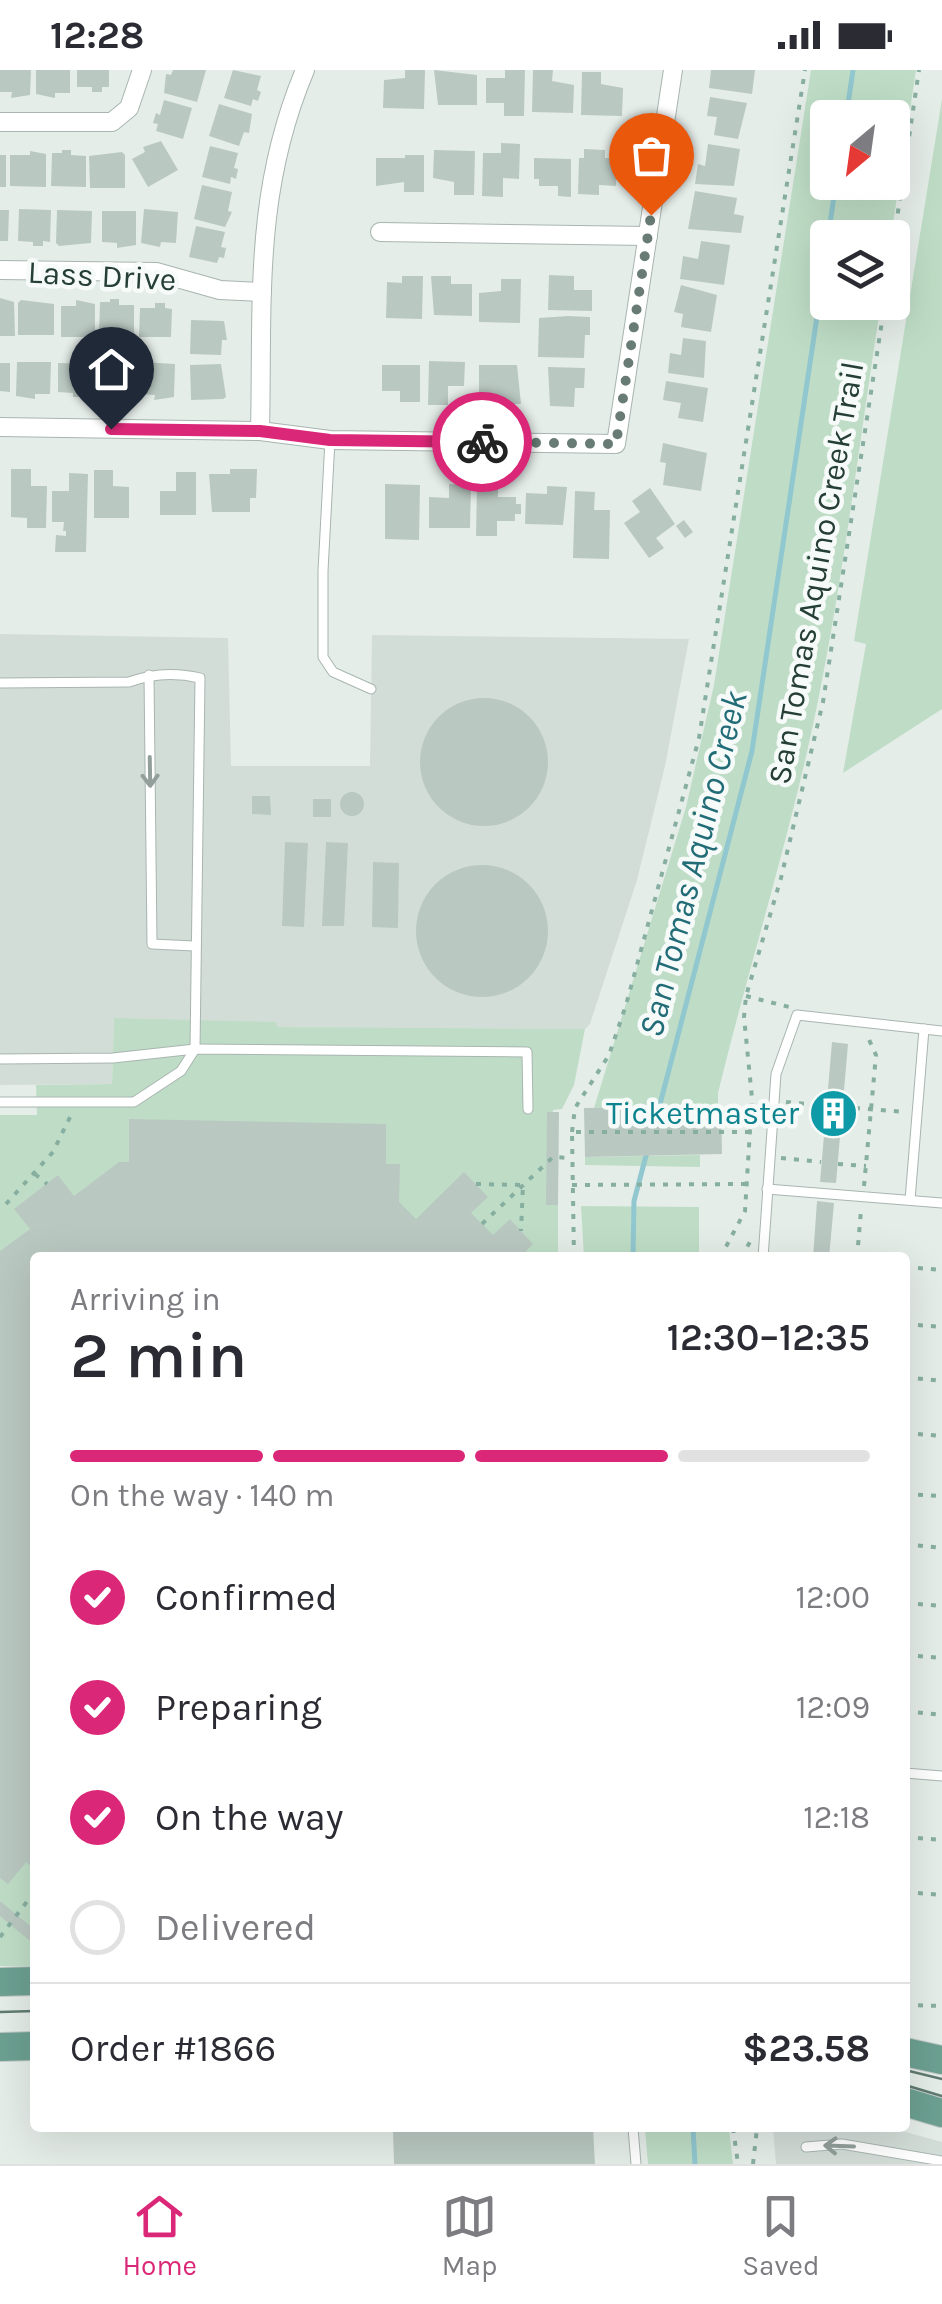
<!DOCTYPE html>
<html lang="en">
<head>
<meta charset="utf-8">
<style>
  :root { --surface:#fff; --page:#f2f2f3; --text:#2b2b33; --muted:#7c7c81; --line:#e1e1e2; --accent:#db2777 }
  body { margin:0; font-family:Karla,sans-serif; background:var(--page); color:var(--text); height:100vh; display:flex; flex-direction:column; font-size:38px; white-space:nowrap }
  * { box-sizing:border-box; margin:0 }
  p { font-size:32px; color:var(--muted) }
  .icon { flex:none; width:55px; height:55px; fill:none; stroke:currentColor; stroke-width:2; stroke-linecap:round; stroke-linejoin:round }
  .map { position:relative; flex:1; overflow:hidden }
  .details { position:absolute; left:30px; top:1182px; width:880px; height:880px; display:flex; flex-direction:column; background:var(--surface); border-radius:10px; box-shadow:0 10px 40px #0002 }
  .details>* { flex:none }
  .needle { width:65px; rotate:209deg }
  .fabs { position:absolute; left:810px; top:30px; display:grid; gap:20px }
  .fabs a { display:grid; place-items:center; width:100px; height:100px; border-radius:10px; background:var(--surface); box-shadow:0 10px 40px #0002; font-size:50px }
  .pin { position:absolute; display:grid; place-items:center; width:85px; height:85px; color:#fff; margin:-102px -42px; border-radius:50% 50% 50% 0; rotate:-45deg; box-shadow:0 0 10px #0007 }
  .pin .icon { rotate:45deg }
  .courier { position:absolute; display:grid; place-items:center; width:100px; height:100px; margin:-50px; border:8px solid #db2777; border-radius:50%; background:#fff; color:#222; box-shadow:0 2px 12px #0007 }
  .head em { font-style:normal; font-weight:600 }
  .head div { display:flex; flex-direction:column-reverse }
  .head { display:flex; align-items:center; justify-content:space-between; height:170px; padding:0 40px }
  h1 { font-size:65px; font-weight:600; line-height:75px }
  .bar { display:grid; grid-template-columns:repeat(4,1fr); gap:15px 10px; align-content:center; height:120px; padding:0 40px }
  .bar i { height:12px; border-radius:8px; background:var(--line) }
  .bar .selected { background:var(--accent) }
  .bar p { grid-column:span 4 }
  .line { display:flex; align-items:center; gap:25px; padding:0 40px; border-top:2px solid var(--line) }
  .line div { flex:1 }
  ol { padding:0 40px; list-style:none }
  li { display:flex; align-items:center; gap:30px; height:110px }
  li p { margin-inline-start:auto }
  li .icon { padding:10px; border-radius:50%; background:var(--accent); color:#fff; stroke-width:4 }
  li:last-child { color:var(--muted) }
  li i { width:55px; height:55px; border:5px solid var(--line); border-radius:50% }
  .status { display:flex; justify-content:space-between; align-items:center; height:70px; padding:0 50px; background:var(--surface); direction:ltr }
  .status svg { height:28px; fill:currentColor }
  .menu { display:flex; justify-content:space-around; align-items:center; height:140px; border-top:2px solid var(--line); background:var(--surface); font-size:28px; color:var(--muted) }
  .menu a { display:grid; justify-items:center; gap:5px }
  .menu .selected { color:var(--accent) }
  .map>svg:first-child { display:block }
  .built { fill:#d3ddd8 }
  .green { fill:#bfddc6; fill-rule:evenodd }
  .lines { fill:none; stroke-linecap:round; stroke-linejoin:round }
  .stream { stroke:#91c7cf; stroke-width:5 }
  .building { fill:#bac8c2 }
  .lane-casing { stroke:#a8b5b0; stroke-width:11 }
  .street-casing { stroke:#a8b5b0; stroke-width:20 }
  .primary-casing { stroke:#c2c9c7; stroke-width:30 }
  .path { stroke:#87afa1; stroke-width:4; stroke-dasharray:5 8; stroke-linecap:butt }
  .lane { stroke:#fff; stroke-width:9 }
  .street { stroke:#fff; stroke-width:18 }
  .primary { stroke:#6ca091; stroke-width:28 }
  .tram { stroke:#607a72; stroke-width:2.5 }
  .oneway { stroke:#929f9b }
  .done { stroke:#687c75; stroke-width:10; stroke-dasharray:0 18 }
  .route { stroke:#db2777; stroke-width:12 }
  .labels { text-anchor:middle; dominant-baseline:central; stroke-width:9; stroke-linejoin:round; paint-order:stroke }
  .street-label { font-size:32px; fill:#253f37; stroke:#f6faf8 }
  .culture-label { font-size:32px; fill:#0d838f; stroke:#f6faf8; text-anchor:end }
  .water-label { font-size:35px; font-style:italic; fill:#226c78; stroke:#f6faf8 }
</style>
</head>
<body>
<div class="status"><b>12:28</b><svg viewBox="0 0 49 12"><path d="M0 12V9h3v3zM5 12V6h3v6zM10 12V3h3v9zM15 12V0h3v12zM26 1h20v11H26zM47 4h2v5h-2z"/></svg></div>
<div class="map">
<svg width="942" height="2094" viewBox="0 0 942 2094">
  <rect width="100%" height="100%" fill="#e5ede9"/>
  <g class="built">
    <path d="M0 564 228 568 231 696H370L372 565 689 569 665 696 637 810 590 954 585 959 344 958 276 957V953L114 949 112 1014 0 1015Z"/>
    <path d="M773 2058H891L942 2072V2094H776Z"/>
  </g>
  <g class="green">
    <path d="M811 0H916L891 167 828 168V232L881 233C857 385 840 540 805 691 779 802 745 912 718 1023V1035L594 1038 686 737 714 615ZM828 48H892V112H828Z"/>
    <path d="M942 29V639L843 703 866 574 854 571Z"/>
    <path d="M114 948 276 952 277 957 585 959 574 1015 562 1039 553 1040 552 1134 558 1135V1187L35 1188V1896H0V1045H37L36 1015 112 1014Z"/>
    <path d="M700 1085V1097L585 1095V1087Z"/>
    <path d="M581 1136 699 1137V1187H584Z"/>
    <path d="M645 2058H729L733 2094H648Z"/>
  </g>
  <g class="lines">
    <g class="stream">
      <path d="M846 48 853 0"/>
      <path d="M828 168 836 112"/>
      <path d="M658 1042 752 681 828 173"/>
      <path d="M633 1188 634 1131 647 1082"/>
      <path d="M693 2058 695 2094"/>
    </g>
  </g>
  <g class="building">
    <path d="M0 0H31L30 25 11 28 12 22H0Z"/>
    <path d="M36 0H70V23H55V28L36 24Z"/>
    <path d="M77 0H109V17H102V22H92V17H77Z"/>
    <path d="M173 0H206L197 32 164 23 166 4 171 5Z"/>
    <path d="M233 0 261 6 257 20 261 22 258 31 253 29 251 36 224 28Z"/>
    <path d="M405 0H425L424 39 383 38 384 10 405 8Z"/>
    <path d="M434 0 477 5V35H438Z"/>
    <path d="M505 0H525L524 46H504V33H486V8H505Z"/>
    <path d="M533 0H553L552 11 574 15 573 43 532 42Z"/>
    <path d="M711 0H755L752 24 709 18Z"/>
    <path d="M582 2H601V14L623 18 622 46 581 45Z"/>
    <path d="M710 27 747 33 738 69 714 65 717 47 707 46Z"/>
    <path d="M164 30 192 38 183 69 156 61 158 54 153 53 156 43 160 45Z"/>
    <path d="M219 34 252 44 249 63 244 62 239 76 209 66Z"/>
    <path d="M161 71 178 100 148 117 132 89 145 82 143 77Z"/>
    <path d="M501 73 520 74 519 109 503 108V127L482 126 483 83H501Z"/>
    <path d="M708 74 740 79 734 116 695 114 698 94 705 96Z"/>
    <path d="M210 76 238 83 234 98 238 99 236 109 231 107 230 114 202 107Z"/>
    <path d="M584 79 605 80V88H617L616 116 599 115V125L578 124 579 88H584Z"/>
    <path d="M62 80H71V85L86 86V117L51 116 52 83H62Z"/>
    <path d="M434 80 475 81 474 125H454V112L433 108Z"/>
    <path d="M30 81 46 84V117L10 116V85H30Z"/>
    <path d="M122 82 125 85V118H90L89 86Z"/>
    <rect x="0" y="85" width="6" height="32"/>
    <path d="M405 85H424V122H404V112L376 116V88H405Z"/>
    <path d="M534 88 571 89V127L558 126V116H539V109H534Z"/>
    <path d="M202 115 232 122 228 141 232 142 225 157 194 149Z"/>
    <path d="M695 121 737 128 734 144 744 146 741 163 688 159Z"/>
    <path d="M19 139 51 140 50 172 43 171V176H33V172L18 171Z"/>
    <path d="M144 139 178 142 176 173 161 172 160 177 141 173Z"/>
    <path d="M0 140H9L8 171H0Z"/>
    <path d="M57 140 92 141 91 173 59 176 56 173Z"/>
    <path d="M102 141H136V175L117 178V173L102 172Z"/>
    <path d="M196 156 225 162 221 177 226 178 224 188 219 187 217 193 189 187Z"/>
    <path d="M701 171 730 175 724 215 680 209 683 186 698 189Z"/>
    <path d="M549 205 574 206V220H592V241L548 240Z"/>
    <path d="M402 206H423L422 249 386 248 387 212 402 213Z"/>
    <path d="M431 206H451V214H472V246L434 245Z"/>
    <path d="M501 209H521L520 253 479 252V223L501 221Z"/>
    <path d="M681 215 717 225 711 262 681 257 683 244 674 242Z"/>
    <path d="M0 228 14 232 15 266H0Z"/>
    <path d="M110 229H119V235H134V266H99L100 232H110Z"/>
    <path d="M21 230 54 234V265H18V233Z"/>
    <path d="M76 230 95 234V267H61V236H76Z"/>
    <path d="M155 233H165V238L172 239 171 267H139L140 238H155Z"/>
    <path d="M568 246 590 247V265H585L584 288 538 287 539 248Z"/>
    <path d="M191 250 224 251 227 270H222L221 285 190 284Z"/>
    <path d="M683 268 706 271 704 308 668 303 670 283 681 285Z"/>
    <path d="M429 291 465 292 464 316H448V335H428Z"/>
    <path d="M17 292H51L50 324H35V329L16 326Z"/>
    <path d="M98 292 133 294 132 325 99 328 97 325Z"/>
    <path d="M141 292 175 294 174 327 154 330 155 325 140 324Z"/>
    <path d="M0 293H10V322L0 321Z"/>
    <path d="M58 293 90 294V323L83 322V327H73V323L58 322Z"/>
    <path d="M221 294 226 327 223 329 191 330 190 295Z"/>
    <path d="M382 295H420V332H400V321H382Z"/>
    <path d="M479 295H517L521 334H500L501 327H479Z"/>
    <path d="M548 297 585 298 584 318H575L574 337 550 336Z"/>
    <path d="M666 311 708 318 703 352 678 348 681 333 663 330Z"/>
    <path d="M663 373 707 383 701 421 663 415 666 393 660 392Z"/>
    <path d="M11 399H31V416H47L46 458H27V448L11 447Z"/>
    <path d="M230 399H257L256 428H250V442H212L209 404H230Z"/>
    <path d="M94 400H113V416L129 417V448H94Z"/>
    <path d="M176 402H196V445H160V421H176Z"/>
    <path d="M69 403 88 404 86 482H55L56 465 66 466V461H63L64 452H52V421H69Z"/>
    <path d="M385 414 420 415 419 470 385 469Z"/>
    <path d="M449 414 471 415 470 458H429V427L449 428Z"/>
    <path d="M477 416 498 417V427H516V434H521V444H515V451H497V466H476Z"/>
    <path d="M547 416 567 417 563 455 525 454 526 423 547 424Z"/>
    <path d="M650 418 675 454 656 468 664 478 649 488 624 453 640 442 632 431Z"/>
    <path d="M575 421 595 422 594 440H610L609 489 573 488Z"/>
    <path d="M684 450 693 462 685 468 676 456Z"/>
    <circle cx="484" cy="692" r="64"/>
    <circle cx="352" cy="734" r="12"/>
    <path d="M252 726H270L271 745 252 744Z"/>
    <rect x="313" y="729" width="18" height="18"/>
    <path d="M285 772 308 773 304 857 282 856Z"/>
    <path d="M326 772 348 773 344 856H322Z"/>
    <path d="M373 792 399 793 398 858 372 857Z"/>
    <circle cx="482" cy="861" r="66"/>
    <path d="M832 972 848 974 836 1113 820 1112Z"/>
    <path d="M721 1036 722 1084 585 1087 584 1038Z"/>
    <path d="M547 1042H559L558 1135H546Z"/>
    <path d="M129 1049 386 1054V1094H400L399 1132 416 1149 464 1102 488 1127 471 1143 493 1165 510 1149 533 1174 519 1188H35V1800L26 1792 8 1814 0 1808V1181L30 1159 14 1139 58 1105 74 1126 119 1092H129Z"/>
    <path d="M817 1131 834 1133 829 1188H813Z"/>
    <path d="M0 1831 35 1860V1875L0 1846Z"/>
    <path d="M393 2058H593L595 2094H394Z"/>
  </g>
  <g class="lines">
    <defs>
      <g id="lane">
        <path d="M330 370 323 501V587L333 602 371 619"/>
        <path d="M149 605 152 874 194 876"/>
        <path d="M0 613 129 612C153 603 175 602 200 608L195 979"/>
        <path d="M0 989 113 988 195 979 527 982 528 1039"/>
        <path d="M0 1032H134L181 1001 195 979"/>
        <path d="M767 1119 942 1133"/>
        <path d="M910 1130 924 959"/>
        <path d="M763 1188 776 1004 797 945 942 961"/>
        <path d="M905 1703 942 1706"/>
        <path d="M633 2058 636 2094"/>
        <path d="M806 2077 842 2074 942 2091"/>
      </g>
      <g id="street">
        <path d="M0 52H112L129 38 142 0"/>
        <path d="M380 162 648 166"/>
        <path d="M0 200 156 202 220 220 262 222"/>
        <path d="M0 357 260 361 330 370 616 374 673 0"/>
        <path d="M260 361C263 232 253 123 305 0"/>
      </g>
      <g id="primary">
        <path d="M0 1912 35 1911"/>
        <path d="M0 1977 35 1976"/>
        <path d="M905 1982 942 1990"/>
        <path d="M905 2032 942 2043"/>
      </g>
    </defs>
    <use href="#lane" class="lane-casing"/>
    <use href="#street" class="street-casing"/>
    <use href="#primary" class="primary-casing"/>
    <g class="path">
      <path d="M892 182 919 0"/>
      <path d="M746 926 789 937"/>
      <path d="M786 1032 826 1036"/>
      <path d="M842 1037 906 1042"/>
      <path d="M572 1062 575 1038 609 985 626 935 699 668 805 0"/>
      <path d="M781 1088 821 1092"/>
      <path d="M838 1094 866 1096"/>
      <path d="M35 1104 47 1114"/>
      <path d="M476 1114 523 1115 521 1161"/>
      <path d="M572 1115 747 1114"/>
      <path d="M864 1116 876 985 866 963"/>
      <path d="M6 1134 53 1082 72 1043"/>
      <path d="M482 1154 553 1087 571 1088"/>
      <path d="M773 1185 803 1188"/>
      <path d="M574 1188 572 1062H758"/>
      <path d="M720 1188 745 1141 752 1028 744 947 746 926 781 808 823 632 885 232"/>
      <path d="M741 1188 751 1170"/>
      <path d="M857 1188 861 1140"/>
      <path d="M905 1197 942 1200"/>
      <path d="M905 1254 942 1257"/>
      <path d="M905 1307 942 1311"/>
      <path d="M905 1363 942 1366"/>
      <path d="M905 1424 942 1426"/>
      <path d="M905 1474 942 1478"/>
      <path d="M905 1533 942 1536"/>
      <path d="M905 1585 942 1588"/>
      <path d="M905 1641 942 1645"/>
      <path d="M905 1767 942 1770"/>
      <path d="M905 1822 942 1825"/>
      <path d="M0 1867 35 1821"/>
      <path d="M905 1935 942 1936"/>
      <path d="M733 2058 738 2094"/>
      <path d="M753 2094 757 2058"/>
    </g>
    <use href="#lane" class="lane"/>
    <use href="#street" class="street"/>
    <use href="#primary" class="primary"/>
    <g class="tram">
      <path d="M0 1942 35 1941"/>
      <path d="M905 2000 942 2009"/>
      <path d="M905 2015 942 2026"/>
    </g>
  </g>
  <defs><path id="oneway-shaft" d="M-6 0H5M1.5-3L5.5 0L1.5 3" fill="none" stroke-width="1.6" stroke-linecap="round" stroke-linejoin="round" transform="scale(2.5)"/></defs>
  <g class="oneway">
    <use href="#oneway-shaft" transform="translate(150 702) rotate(89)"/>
    <use href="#oneway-shaft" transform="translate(839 2076) rotate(-178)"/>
  </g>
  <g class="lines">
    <path class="done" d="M482 372 616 374 651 145"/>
    <path class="route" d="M111 359 260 361 330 370 482 372"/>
  </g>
  <defs>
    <symbol id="building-disc" viewBox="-11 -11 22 22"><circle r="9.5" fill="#0f9aa8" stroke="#f6faf8"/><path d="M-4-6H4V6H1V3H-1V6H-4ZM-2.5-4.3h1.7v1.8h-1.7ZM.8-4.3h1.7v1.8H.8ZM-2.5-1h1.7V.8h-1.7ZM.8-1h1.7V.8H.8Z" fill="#fff"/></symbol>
  </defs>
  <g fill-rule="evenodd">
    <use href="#building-disc" x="806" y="1016" width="55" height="55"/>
  </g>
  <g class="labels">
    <g class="street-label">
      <text transform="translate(102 206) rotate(3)">Lass Drive</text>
      <text transform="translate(816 503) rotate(-80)">San Tomas Aquino Creek Trail</text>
    </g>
    <g class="culture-label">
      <text x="799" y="1043">Ticketmaster</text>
    </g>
    <g class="water-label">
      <text transform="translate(693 794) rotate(-76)">San Tomas Aquino Creek</text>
    </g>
  </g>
</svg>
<div class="fabs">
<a><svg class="needle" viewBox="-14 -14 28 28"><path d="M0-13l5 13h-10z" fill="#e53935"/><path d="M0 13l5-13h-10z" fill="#7c7c81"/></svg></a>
<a><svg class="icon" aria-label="layers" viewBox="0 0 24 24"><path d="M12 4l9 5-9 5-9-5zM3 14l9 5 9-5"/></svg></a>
</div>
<div class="pin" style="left:651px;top:145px;background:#ea580c"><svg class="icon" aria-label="bag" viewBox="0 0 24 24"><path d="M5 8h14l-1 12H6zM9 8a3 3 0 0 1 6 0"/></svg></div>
<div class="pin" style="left:111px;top:359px;background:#1f2937"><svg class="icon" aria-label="home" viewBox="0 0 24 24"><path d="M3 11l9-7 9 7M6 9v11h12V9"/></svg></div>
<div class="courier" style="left:482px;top:372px"><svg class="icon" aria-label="bike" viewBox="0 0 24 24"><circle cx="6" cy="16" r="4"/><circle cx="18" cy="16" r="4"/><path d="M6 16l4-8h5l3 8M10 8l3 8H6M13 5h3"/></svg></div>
<section class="details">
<div class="head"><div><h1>2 min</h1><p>Arriving in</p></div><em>12:30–12:35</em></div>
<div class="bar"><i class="selected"></i><i class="selected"></i><i class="selected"></i><i></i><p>On the way · 140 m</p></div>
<ol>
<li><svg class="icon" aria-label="check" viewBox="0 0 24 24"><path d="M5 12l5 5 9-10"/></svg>Confirmed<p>12:00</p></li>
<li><svg class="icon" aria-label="check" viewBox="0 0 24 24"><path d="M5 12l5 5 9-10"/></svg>Preparing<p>12:09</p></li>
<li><svg class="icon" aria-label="check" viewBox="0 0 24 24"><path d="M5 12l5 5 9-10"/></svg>On the way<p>12:18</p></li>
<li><i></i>Delivered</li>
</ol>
<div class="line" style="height:130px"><div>Order #1866</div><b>$23.58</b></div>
</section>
</div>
<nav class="menu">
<a class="selected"><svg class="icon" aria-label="home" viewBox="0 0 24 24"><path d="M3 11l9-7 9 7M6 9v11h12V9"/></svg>Home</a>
<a><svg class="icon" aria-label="map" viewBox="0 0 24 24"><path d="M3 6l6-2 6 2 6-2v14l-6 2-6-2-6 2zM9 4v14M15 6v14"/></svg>Map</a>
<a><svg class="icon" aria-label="saved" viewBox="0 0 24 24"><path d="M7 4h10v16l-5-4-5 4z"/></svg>Saved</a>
</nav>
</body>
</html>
